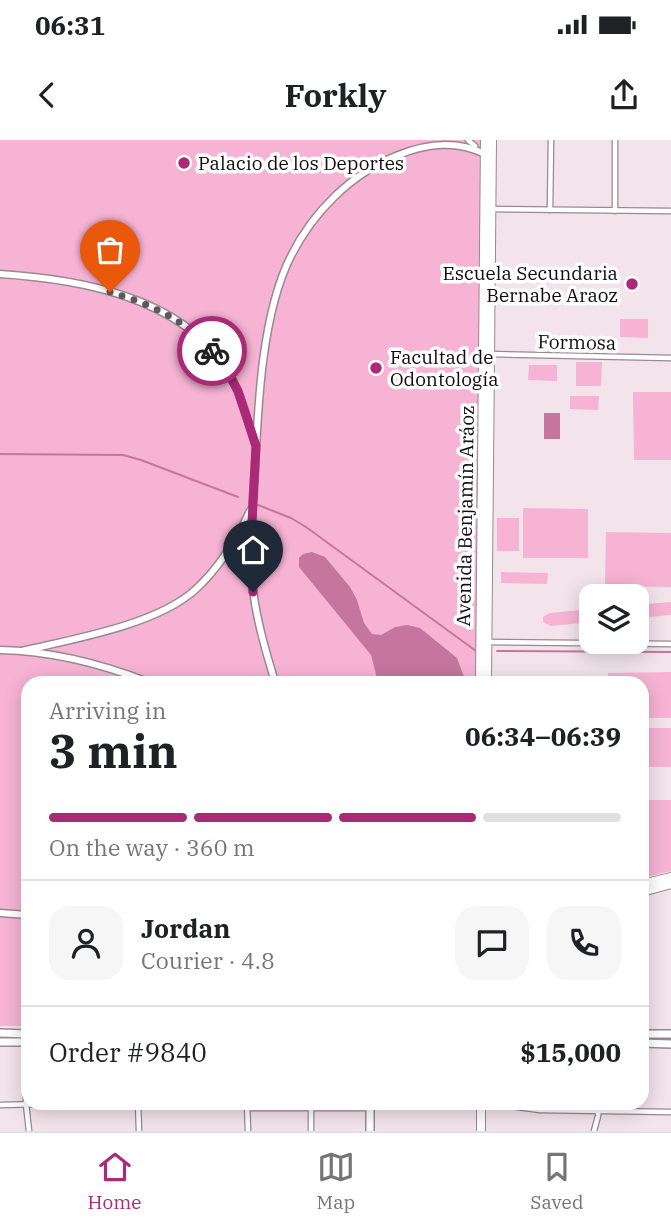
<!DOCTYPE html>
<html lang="en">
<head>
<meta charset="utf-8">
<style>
  :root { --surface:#fff; --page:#f6f6f6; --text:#202124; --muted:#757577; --line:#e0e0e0; --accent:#ab2a77 }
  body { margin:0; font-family:"IBM Plex Serif",serif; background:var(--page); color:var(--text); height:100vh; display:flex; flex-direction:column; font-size:26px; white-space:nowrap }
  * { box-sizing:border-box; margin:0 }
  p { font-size:23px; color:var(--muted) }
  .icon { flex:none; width:38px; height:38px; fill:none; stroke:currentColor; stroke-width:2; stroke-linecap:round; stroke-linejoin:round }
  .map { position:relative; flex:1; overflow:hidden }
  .side { position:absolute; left:21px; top:536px; width:628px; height:434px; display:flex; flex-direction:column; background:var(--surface); border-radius:21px; box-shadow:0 4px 18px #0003 }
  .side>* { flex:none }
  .fabs { position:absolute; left:579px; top:444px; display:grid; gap:14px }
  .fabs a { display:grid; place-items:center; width:70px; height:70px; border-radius:14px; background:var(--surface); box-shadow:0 4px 18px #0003; font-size:35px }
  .pin { position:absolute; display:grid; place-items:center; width:60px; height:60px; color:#fff; margin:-72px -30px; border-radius:50% 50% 50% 0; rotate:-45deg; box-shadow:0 0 7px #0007 }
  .pin .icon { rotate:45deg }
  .courier { position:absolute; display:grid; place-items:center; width:70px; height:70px; margin:-35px; border:5px solid #ab2a77; border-radius:50%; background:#fff; color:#222; box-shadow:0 2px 9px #0007 }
  .headline em { font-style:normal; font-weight:700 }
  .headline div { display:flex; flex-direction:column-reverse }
  .headline { display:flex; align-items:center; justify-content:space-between; height:119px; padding:0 28px }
  h1 { font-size:46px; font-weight:700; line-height:52px }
  .bar { display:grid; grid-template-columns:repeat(4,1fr); gap:10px 7px; align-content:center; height:84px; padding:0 28px }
  .bar i { height:9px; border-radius:5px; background:var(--line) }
  .bar .current { background:var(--accent) }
  .bar p { grid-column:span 4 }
  .line { display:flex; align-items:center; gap:18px; padding:0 28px; border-top:2px solid var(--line) }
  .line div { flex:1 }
  .round { display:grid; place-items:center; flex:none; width:74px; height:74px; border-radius:21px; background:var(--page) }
  .status { display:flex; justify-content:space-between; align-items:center; height:49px; padding:0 35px; background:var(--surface); direction:ltr }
  .status svg { height:19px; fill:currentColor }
  header { display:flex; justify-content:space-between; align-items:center; height:91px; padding:0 28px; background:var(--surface); font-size:32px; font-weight:700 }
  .menu { display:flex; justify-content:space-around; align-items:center; height:98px; border-top:2px solid var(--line); background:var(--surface); font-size:19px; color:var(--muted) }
  .menu a { display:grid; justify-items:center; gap:4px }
  .menu .current { color:var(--accent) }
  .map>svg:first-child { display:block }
  .green { fill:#f6b3d3 }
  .water { fill:#c5769e }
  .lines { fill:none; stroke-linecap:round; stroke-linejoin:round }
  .stream { stroke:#c5769e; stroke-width:2 }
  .minor-casing { stroke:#978a90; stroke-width:7 }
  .tertiary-casing { stroke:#978a90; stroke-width:9 }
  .secondary-casing { stroke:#978a90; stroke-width:10 }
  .primary-casing { stroke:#978a90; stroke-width:10 }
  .minor { stroke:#fff; stroke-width:4.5 }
  .tertiary { stroke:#fff; stroke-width:6 }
  .secondary { stroke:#fff; stroke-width:7 }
  .primary { stroke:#fff; stroke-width:8 }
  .done { stroke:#5f585b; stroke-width:7; stroke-dasharray:0 12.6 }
  .route { stroke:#ab2a77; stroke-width:9 }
  .poi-dot { fill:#ab2a77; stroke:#fff; stroke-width:2.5 }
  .labels { text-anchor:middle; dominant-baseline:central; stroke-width:7; stroke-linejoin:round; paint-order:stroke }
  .poi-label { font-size:19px; fill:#100c0e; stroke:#fff; text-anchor:start }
  .street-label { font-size:19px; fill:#100c0e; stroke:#fff }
</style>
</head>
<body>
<div class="status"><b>06:31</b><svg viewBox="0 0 49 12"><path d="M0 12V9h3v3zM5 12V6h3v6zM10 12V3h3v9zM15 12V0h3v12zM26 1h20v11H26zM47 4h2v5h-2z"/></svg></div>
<header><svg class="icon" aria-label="back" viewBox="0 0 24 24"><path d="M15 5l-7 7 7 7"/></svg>Forkly<svg class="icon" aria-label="share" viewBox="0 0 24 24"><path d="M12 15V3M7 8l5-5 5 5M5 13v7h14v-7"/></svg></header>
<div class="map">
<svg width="671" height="991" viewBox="0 0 671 991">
  <rect width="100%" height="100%" fill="#f3e4eb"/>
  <g class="green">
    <path d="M0 0H481L476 542H28V886H0Z"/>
    <path d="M620 179H648V198L620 197Z"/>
    <path d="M576 222H602L601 246H576Z"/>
    <path d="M529 225H557V241L528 240Z"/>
    <path d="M633 252H671V320H634Z"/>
    <path d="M570 256H599L598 270 570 269Z"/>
    <path d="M523 368 588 369V418H523Z"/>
    <rect x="497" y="378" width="22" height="33"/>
    <path d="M606 392 671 393V447L605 446Z"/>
    <path d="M501 432 548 433 547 444 501 443Z"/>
    <path d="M671 462V475L637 478V465Z"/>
    <path d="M591 469V482L551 486 543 482V477L550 473Z"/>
    <path d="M671 532V578H642V542H608V533Z"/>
    <rect x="642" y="588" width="29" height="39"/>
    <path d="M642 660H671V731L642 738Z"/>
  </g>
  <g class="water">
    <rect x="544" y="273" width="16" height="26"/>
    <path d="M312 412 325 417 350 447 357 460 364 483 372 494 381 495 395 487 407 485 420 488 457 518 466 542H417L412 540 408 542H378L371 515 299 427V418L303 414Z"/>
  </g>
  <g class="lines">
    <g class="stream">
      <path d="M0 314 123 315 141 320 238 357"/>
      <path d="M258 365 291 378 306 387 476 511"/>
      <path d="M497 511 671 512"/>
    </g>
    <defs>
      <g id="minor">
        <path d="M468 0 475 6"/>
        <path d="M615 0V71"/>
        <path d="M491 69 671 71"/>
        <path d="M550 70 551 0"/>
        <path d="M490 214 671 218"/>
        <path d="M486 502 671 504"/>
        <path d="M25 901 26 964 29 991"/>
        <path d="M138 962 139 991"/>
        <path d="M247 962 248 991"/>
        <path d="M481 962 540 970 671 972"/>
        <path d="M0 965 124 962"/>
        <path d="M247 968H369"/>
        <path d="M311 991V968"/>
        <path d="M594 991 598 976 599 962"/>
      </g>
      <g id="tertiary">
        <path d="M0 134C78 139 179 156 226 228 240 251 247 278 255 303"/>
        <path d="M0 510C50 511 102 524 148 542"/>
        <path d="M22 511C73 499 156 485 195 450 219 428 236 401 250 371"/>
        <path d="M275 542C266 512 257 482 253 450 249 409 252 369 255 328 258 264 262 173 291 116 313 72 351 34 396 16 427 3 456 0 485 14"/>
        <path d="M0 773 28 775"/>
      </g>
      <g id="secondary">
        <path d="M0 893 28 894"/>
        <path d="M642 894H671"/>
        <path d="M0 902H28"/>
        <path d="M642 903 671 904"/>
        <path d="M370 991V962"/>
      </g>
      <g id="primary">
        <path d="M480 542 485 0"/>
        <path d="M487 542 492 0"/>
        <path d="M642 744 671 737"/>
        <path d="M642 752 671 744"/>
        <path d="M481 991V962"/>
      </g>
    </defs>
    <use href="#minor" class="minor-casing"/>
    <use href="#tertiary" class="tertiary-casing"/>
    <use href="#secondary" class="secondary-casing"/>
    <use href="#primary" class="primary-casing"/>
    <use href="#minor" class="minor"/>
    <use href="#tertiary" class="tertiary"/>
    <use href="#secondary" class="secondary"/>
    <use href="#primary" class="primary"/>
  </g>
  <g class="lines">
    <path class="done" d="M110 152C148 163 186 180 212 211"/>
    <path class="route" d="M212 211 225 227 238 251 256 306 251 402V423L253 452"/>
  </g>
  <g class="poi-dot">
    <circle cx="184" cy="23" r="7"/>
    <circle cx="632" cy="144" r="7"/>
    <circle cx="376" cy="228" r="7"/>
  </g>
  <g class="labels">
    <g class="poi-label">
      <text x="198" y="23">Palacio de los Deportes</text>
      <text x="618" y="133" text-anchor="end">Escuela Secundaria<tspan x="618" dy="22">Bernabe Araoz</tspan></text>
      <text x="390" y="217">Facultad de<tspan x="390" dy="22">Odontología</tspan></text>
    </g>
    <g class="street-label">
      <text transform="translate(577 202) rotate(1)">Formosa</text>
      <text transform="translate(465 376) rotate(-89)">Avenida Benjamín Aráoz</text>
    </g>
  </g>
</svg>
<div class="fabs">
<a><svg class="icon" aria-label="layers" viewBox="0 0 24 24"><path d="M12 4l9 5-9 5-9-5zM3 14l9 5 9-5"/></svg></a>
</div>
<div class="pin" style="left:110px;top:152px;background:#ea580c"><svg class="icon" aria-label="bag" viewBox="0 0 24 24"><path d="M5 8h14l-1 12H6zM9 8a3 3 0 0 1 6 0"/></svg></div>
<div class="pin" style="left:253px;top:452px;background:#1f2937"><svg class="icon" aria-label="home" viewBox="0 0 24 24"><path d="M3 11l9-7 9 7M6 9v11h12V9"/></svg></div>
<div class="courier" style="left:212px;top:211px"><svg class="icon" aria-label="bike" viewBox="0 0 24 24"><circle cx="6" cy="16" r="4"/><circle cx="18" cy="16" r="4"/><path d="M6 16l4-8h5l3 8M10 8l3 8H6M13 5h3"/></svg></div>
<section class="side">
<div class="headline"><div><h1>3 min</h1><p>Arriving in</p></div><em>06:34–06:39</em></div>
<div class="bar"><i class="current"></i><i class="current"></i><i class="current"></i><i></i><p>On the way · 360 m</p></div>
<div class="line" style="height:126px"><a class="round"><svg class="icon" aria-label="person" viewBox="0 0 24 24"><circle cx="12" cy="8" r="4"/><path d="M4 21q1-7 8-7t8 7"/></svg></a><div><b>Jordan</b><p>Courier · 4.8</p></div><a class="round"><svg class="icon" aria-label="chat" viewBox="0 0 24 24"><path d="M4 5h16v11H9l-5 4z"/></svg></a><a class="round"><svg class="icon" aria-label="phone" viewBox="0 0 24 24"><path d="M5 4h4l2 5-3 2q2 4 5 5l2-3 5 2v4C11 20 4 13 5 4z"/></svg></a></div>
<div class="line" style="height:91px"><div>Order #9840</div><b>$15,000</b></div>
</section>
</div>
<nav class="menu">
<a class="current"><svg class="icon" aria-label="home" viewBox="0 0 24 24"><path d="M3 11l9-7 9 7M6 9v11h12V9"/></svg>Home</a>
<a><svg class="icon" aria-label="map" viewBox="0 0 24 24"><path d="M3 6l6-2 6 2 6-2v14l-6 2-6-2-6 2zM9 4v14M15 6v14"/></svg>Map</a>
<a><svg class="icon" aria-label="saved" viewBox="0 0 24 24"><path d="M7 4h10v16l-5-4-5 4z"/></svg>Saved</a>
</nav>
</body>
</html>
